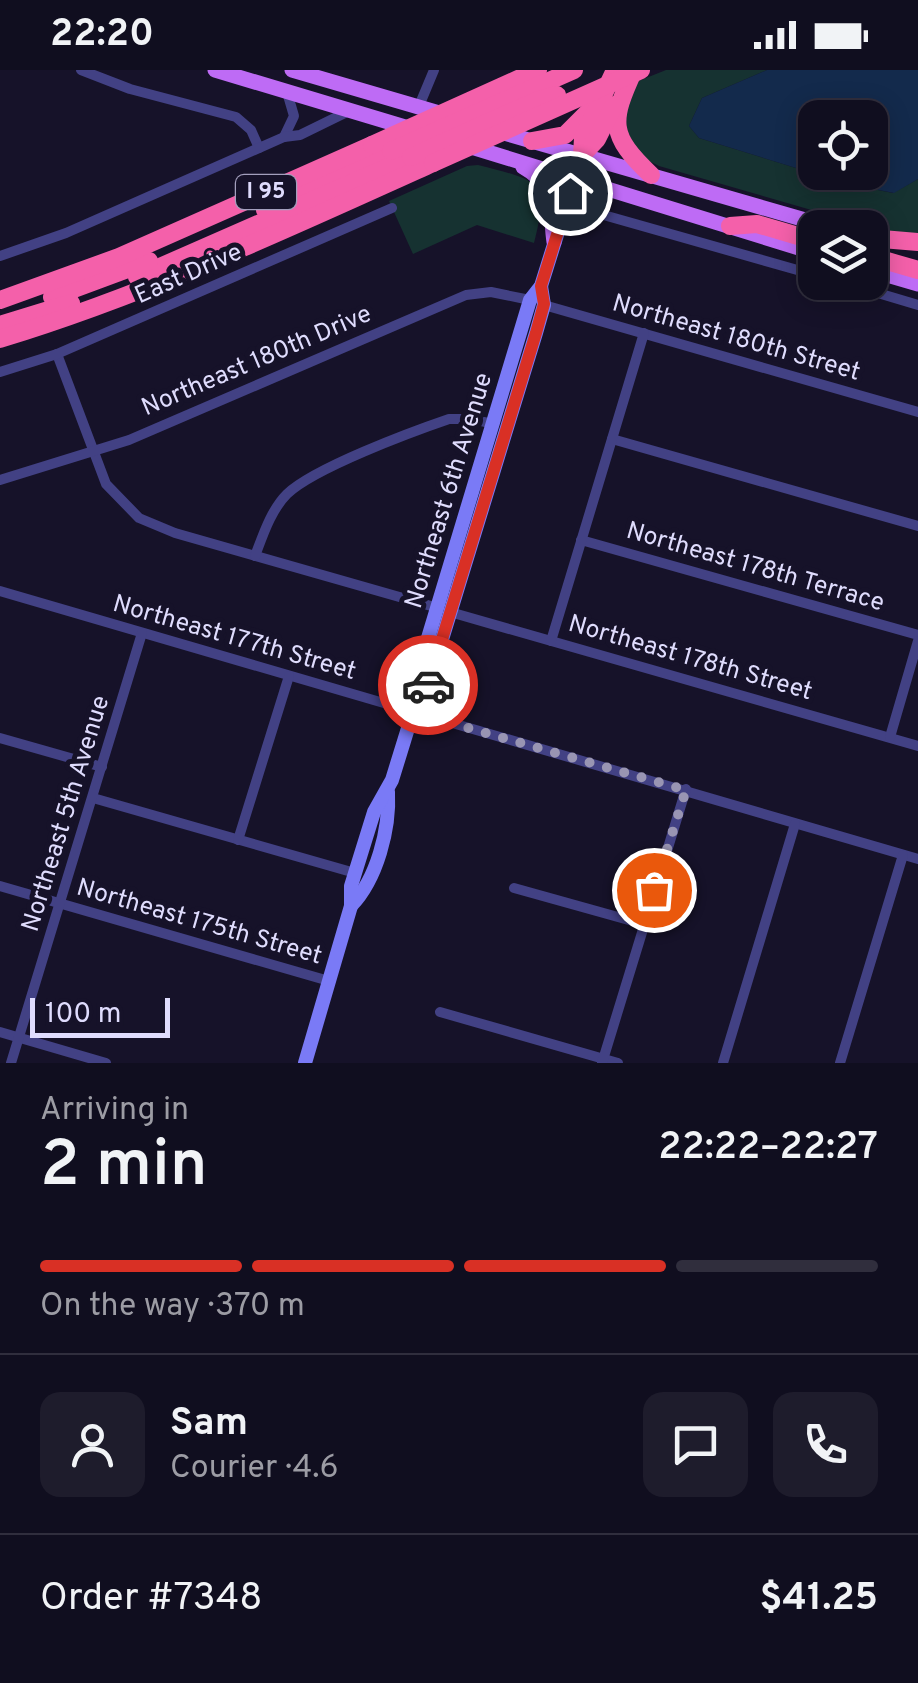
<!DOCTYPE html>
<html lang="en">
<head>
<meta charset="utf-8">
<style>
  :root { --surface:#100e1f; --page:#1e1c2c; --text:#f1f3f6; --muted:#9c9ca4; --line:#302e3d; --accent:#d93025 }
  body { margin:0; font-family:Overpass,sans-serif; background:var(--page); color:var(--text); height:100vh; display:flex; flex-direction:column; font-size:38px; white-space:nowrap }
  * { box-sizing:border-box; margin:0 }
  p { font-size:32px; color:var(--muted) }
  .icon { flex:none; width:55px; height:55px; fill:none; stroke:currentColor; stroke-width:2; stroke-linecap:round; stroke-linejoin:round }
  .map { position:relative; height:993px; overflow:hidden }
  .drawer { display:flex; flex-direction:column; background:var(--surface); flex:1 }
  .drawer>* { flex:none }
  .fabs { position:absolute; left:798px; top:30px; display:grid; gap:20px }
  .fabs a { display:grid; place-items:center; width:90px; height:90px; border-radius:20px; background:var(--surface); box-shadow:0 5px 25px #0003,0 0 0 2px var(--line); font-size:50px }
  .scale { position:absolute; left:30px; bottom:25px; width:140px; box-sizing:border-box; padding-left:10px; border:5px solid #dfdcfd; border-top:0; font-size:28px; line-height:35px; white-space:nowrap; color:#dfdcfd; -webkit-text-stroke:8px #161229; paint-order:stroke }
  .pin { position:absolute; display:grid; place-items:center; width:85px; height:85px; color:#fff; margin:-42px; border:5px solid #fff; border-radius:50%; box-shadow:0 2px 10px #0007 }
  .courier { position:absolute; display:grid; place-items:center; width:100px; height:100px; margin:-50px; border:8px solid #d93025; border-radius:50%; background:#fff; color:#222; box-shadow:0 2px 12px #0007 }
  .head em { font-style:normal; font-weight:600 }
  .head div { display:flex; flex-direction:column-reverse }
  .head { display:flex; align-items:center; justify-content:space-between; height:170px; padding:0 40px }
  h1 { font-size:65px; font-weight:600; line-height:75px }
  .bar { display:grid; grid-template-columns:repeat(4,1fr); gap:15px 10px; align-content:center; height:120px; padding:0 40px }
  .bar i { height:12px; border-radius:8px; background:var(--line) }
  .bar .current { background:var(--accent) }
  .bar p { grid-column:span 4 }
  .line { display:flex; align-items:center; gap:25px; padding:0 40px; border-top:2px solid var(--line) }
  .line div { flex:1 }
  .round { display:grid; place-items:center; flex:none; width:105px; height:105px; border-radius:20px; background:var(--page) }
  .status { display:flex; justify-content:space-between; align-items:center; height:70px; padding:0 50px; background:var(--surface); direction:ltr }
  .status svg { height:28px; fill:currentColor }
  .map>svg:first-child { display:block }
  .green { fill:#163231 }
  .water { fill:#132a4c; fill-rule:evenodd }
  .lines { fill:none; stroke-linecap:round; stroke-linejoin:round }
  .minor { stroke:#424184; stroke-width:10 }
  .secondary { stroke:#7a7af6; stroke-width:14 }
  .primary { stroke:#be6bf5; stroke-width:15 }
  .motorway { stroke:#f460aa; stroke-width:18 }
  .motorway-bridge { stroke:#f460aa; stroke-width:18 }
  .done { stroke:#9995b3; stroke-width:10; stroke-dasharray:0 18 }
  .route { stroke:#d93025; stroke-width:12 }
  .labels { text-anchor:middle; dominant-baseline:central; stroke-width:10; stroke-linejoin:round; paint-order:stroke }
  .shield { fill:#161229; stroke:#a39fbd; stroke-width:2.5 }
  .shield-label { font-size:22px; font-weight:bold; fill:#dfdcfd }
  .street-label { font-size:25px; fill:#dfdcfd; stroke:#161229 }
</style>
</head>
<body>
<div class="status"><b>22:20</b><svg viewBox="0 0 49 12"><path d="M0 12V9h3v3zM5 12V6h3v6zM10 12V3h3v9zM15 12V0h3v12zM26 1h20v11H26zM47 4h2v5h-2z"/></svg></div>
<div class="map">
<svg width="918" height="993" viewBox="0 0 918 993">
  <rect width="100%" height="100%" fill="#161229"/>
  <g class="green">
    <path d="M666 0H767L702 28 689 56 699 68 848 114 893 123 918 109V166L898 165 659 96 639 86 623 53 636 12Z"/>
    <path d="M478 95C535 110 551 108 534 173L477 155 413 184 389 131 467 96Z"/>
  </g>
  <path class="water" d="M767 0H918V109L894 123 848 114 699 68 689 56 702 28ZM815 48H870V102H815Z"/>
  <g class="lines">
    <g class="minor">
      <path d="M81 0 130 19 236 47 251 60 259 78"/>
      <path d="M419 36 434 0"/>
      <path d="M284 67 294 46 287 22"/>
      <path d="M593 142 815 205"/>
      <path d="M0 186 66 163 284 67 300 65 349 41"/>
      <path d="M841 212 918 235"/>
      <path d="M544 235 918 342"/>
      <path d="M57 284 106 414 139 448 175 463 438 538"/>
      <path d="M0 302 57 284 392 138"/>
      <path d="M612 369 918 456"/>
      <path d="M0 410 129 370 466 225 491 222 530 230"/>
      <path d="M581 470 918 565"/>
      <path d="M255 486C263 465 271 440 287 424 314 398 411 362 449 349H472L493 354"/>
      <path d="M0 521 918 789"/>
      <path d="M450 542 918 676"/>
      <path d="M551 571 644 263"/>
      <path d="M890 667 918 571"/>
      <path d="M0 668 102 697"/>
      <path d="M93 728 355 803"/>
      <path d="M238 770 289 606"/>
      <path d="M0 816 329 911"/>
      <path d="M514 818 643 854"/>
      <path d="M440 942 618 993"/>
      <path d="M0 962 106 993"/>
      <path d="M11 993 142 563"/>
      <path d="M602 993 686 719"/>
      <path d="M723 993 795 754"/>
      <path d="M840 993 903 785"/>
    </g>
    <g class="secondary">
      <path d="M414 639 428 615 536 263 544 235 541 216"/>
      <path d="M351 836C377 809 390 759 388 722"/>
      <path d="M305 993 351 836V816L374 742 392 710 413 642 415 611 530 230 541 216 582 85"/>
    </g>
    <g class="primary">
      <path d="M215 0 415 60"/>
      <path d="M292 0 446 45"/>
      <path d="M497 61 833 158"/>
      <path d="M465 75 815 183"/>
      <path d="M523 97C557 116 549 138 554 172"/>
      <path d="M870 200 918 214"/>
    </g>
    <g class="motorway">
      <path d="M634 0C610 52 609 65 651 105"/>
      <path d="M532 71 565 65 590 40"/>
      <path d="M582 85 583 68 615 0"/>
      <path d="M582 85 597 69 614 35"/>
      <path d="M265 140 391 81"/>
      <path d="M730 156 757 154 815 171"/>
      <path d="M870 168 918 172"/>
      <path d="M870 186 918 200"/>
      <path d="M137 207 411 87"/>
      <path d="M52 227 149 191"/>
      <path d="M0 230 119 187 372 75"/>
      <path d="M0 255 71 233"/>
      <path d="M0 269C148 224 291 157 433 93"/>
    </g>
    <g class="motorway-bridge">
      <path d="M372 75 538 0"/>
      <path d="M391 81 574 0"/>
      <path d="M411 87 536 31 557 25"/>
      <path d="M433 93 641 0"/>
    </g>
  </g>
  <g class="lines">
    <path class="done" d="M428 615 412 642 686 720 654 820"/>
    <path class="route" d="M428 615 536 263 544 234 541 216 570 123"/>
  </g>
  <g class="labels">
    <rect class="shield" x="236" y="105" width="60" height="34" rx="8"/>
    <g class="shield-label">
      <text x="266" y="122">I 95</text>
    </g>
    <g class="street-label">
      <text transform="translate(189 205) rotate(-24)">East Drive</text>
      <text transform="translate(736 269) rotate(16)">Northeast 180th Street</text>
      <text transform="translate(257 292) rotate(-23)">Northeast 180th Drive</text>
      <text transform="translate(450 421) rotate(-73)">Northeast 6th Avenue</text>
      <text transform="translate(755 498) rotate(16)">Northeast 178th Terrace</text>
      <text transform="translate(234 569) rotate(16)">Northeast 177th Street</text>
      <text transform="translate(690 589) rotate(16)">Northeast 178th Street</text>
      <text transform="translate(67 744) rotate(-73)">Northeast 5th Avenue</text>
      <text transform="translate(199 853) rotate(16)">Northeast 175th Street</text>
    </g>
  </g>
</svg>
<div class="fabs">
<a><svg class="icon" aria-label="locate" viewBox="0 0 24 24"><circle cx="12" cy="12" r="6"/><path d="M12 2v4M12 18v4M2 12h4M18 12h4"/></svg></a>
<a><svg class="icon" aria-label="layers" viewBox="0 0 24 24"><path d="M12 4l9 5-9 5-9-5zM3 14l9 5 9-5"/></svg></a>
</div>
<div class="scale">100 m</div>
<div class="pin" style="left:654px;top:820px;background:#ea580c"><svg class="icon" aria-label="bag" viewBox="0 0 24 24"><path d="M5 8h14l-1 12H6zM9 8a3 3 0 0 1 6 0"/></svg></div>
<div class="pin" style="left:570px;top:123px;background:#1f2937"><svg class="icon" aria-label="home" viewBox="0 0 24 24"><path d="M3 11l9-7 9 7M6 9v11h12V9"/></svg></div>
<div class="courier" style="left:428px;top:615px"><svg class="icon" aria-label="car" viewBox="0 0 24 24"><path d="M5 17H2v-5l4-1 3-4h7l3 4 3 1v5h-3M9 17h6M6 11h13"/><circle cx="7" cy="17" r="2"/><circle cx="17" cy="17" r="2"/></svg></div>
</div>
<section class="drawer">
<div class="head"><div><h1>2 min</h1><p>Arriving in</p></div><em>22:22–22:27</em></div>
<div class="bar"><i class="current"></i><i class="current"></i><i class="current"></i><i></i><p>On the way · 370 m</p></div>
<div class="line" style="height:180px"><a class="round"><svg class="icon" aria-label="person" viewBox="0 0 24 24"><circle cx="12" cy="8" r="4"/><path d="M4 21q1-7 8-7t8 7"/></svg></a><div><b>Sam</b><p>Courier · 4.6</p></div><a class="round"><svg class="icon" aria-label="chat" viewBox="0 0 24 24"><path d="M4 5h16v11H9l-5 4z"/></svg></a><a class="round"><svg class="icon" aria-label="phone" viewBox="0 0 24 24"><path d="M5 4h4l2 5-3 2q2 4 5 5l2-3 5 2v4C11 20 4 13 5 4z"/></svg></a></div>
<div class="line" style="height:130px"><div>Order #7348</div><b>$41.25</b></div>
</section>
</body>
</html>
